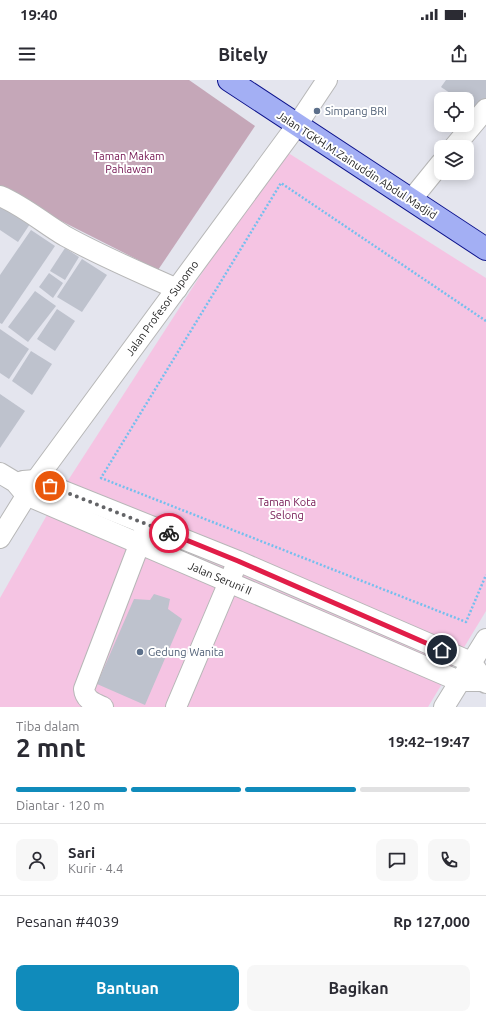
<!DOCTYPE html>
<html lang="id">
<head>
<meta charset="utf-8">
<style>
  :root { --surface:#fff; --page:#f7f7f7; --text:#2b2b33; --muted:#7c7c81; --line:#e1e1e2; --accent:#108bbb }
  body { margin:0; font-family:Ubuntu,sans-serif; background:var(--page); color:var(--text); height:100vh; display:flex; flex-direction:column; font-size:15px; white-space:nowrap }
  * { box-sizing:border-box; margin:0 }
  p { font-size:13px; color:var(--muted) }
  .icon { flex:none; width:22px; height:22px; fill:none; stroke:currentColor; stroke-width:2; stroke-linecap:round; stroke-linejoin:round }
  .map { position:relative; height:627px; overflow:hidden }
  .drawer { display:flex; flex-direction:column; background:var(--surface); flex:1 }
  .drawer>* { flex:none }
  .fabs { position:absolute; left:434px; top:12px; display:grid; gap:8px }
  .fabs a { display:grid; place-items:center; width:40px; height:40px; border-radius:8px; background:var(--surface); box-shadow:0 2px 10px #0003; font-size:20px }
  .pin { position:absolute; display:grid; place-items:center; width:34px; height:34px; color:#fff; margin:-17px; border:2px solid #fff; border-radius:50%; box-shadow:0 1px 4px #0007 }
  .courier { position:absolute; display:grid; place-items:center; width:40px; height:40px; margin:-20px; border:3px solid #e11d48; border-radius:50%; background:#fff; color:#222; box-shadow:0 1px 5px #0007 }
  .head em { font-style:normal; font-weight:700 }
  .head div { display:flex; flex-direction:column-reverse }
  .head { display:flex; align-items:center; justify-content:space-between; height:68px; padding:0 16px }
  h1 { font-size:26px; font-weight:700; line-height:30px }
  .bar { display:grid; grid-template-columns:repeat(4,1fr); gap:6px 4px; align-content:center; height:48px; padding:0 16px }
  .bar i { height:5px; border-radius:3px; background:var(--line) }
  .bar .on { background:var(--accent) }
  .bar p { grid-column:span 4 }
  .line { display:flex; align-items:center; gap:10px; padding:0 16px; border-top:1px solid var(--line) }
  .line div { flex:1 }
  .round { display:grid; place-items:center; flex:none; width:42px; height:42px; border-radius:8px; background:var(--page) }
  .button { display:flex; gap:8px; margin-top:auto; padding:8px 16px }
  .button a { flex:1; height:46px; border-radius:8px; background:var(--accent); color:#fff; font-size:16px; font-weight:700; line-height:46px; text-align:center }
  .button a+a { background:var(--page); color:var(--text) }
  .status { display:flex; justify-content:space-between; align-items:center; height:28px; padding:0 20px; background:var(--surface); direction:ltr }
  .status svg { height:11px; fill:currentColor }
  header { display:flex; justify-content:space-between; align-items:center; height:52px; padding:0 16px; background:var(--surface); font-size:18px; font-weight:700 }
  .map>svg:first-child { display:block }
  .cemetery { fill:#c5a7b8 }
  .park { fill:#f5c4e3 }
  .building { fill:#bec2cd }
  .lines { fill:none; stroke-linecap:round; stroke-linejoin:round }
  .minor-casing { stroke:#b7b7b7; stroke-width:22 }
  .major-casing { stroke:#0c128b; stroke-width:24 }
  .path { stroke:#75bfee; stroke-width:2.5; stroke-dasharray:2 2; stroke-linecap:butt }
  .minor { stroke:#fff; stroke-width:20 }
  .major { stroke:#a3aff4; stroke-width:22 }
  .done { stroke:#636467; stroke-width:4; stroke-dasharray:0 7.2 }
  .route { stroke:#e11d48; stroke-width:5 }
  .service-dot { fill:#5c6f8a; stroke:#fff; stroke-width:1.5 }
  .labels { text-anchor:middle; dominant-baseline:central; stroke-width:4; stroke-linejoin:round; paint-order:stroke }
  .service-label { font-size:11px; fill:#4e5e75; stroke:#fff; text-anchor:start }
  .park-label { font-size:11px; fill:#731450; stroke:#fff }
  .street-label { font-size:11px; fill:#1e1e1e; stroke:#fff }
</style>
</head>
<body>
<div class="status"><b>19:40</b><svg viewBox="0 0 49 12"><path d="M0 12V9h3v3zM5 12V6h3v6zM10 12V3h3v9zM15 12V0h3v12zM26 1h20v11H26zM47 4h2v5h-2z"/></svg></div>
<header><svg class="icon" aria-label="menu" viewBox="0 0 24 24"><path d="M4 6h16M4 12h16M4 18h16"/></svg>Bitely<svg class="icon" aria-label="share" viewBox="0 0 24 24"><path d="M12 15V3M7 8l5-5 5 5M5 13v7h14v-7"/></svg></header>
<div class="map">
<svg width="486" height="627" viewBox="0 0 486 627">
  <rect width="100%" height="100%" fill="#e4e5ee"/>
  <path class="cemetery" d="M0 0H189L255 46 158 190 0 110Z"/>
  <path class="park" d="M282 69 486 198V531L428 627H0V518L56 419Z"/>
  <g class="building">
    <path d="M446 0H486V21L479 31 467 24V19H459L441 7Z"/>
    <path d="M0 119 32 141 18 162 0 150Z"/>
    <path d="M31 150 55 166 2 244 0 243V195Z"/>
    <path d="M65 168 79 177 65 200 50 191Z"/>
    <path d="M82 179 107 195 82 232 57 217Z"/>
    <path d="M49 193 63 203 53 218 39 207Z"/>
    <path d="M35 211 56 226 28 262 8 247Z"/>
    <path d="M57 229 75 241 55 271 37 259Z"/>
    <path d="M0 249 29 269 9 299 0 293Z"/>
    <path d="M31 271 52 284 32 315 12 301Z"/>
    <path d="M0 314 25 331 0 368Z"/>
    <path d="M154 514 170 519 168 529 182 539 145 625 97 604 134 519 150 520Z"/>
  </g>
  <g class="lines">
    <defs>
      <g id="minor">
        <path d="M454 67 486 29"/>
        <path d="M0 116C24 126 43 143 65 156 101 176 139 192 177 209"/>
        <path d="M411 120 441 83"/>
        <path d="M0 393 15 402 26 415 459 601H483"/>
        <path d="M23 401 36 400 238 481 471 582 486 603"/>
        <path d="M0 458 36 400 297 45 327 0"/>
        <path d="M103 627C94 623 85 620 84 609L144 452"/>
        <path d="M176 627 234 490"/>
        <path d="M444 627 486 559"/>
      </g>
      <path id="major" d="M229 0 486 169"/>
    </defs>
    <use href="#minor" class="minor-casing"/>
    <use href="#major" class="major-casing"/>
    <path class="path" d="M486 241 281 103 101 398 466 542 486 495"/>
    <use href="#minor" class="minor"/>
    <use href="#major" class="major"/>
  </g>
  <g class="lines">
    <path class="done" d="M50 406 169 453"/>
    <path class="route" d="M169 453 238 481 442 570"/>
  </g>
  <g class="service-dot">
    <circle cx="317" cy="31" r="4"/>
    <circle cx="140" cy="572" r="4"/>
  </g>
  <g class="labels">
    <g class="service-label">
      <text x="325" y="31">Simpang BRI</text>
      <text x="148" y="572">Gedung Wanita</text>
    </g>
    <g class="park-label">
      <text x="129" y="76">Taman Makam<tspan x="129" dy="13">Pahlawan</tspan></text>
      <text x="287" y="422">Taman Kota<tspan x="287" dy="13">Selong</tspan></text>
    </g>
    <g class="street-label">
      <text transform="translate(357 85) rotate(33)">Jalan TGKH.M.Zainuddin Abdul Madjid</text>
      <text transform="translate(162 228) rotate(-54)">Jalan Profesor Supomo</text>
      <text transform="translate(220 498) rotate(23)">Jalan Seruni II</text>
    </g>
  </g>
</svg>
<div class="fabs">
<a><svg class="icon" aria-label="locate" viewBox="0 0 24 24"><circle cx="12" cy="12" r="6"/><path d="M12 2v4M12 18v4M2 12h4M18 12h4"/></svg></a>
<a><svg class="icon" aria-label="layers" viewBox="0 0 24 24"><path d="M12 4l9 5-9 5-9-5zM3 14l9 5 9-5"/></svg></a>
</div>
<div class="pin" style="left:50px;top:406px;background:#ea580c"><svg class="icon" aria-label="bag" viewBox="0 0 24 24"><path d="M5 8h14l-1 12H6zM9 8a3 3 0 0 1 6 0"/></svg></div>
<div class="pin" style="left:442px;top:570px;background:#1f2937"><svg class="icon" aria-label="home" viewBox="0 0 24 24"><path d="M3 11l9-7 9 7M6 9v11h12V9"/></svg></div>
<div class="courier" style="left:169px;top:453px"><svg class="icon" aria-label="bike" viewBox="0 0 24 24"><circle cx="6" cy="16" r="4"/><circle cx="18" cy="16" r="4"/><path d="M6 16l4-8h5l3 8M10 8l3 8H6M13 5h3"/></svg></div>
</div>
<section class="drawer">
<div class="head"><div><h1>2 mnt</h1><p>Tiba dalam</p></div><em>19:42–19:47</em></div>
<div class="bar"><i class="on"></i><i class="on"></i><i class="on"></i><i></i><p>Diantar · 120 m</p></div>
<div class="line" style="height:72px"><a class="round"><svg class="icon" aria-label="person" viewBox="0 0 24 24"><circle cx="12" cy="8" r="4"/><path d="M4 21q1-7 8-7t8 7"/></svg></a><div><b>Sari</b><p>Kurir · 4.4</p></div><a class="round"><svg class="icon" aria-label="chat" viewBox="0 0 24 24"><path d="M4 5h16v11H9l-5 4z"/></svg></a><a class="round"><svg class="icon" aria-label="phone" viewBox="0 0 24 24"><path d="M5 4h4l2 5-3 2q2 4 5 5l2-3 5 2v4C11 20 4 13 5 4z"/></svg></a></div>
<div class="line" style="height:52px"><div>Pesanan #4039</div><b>Rp 127,000</b></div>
<div class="button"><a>Bantuan</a><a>Bagikan</a></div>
</section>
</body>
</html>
